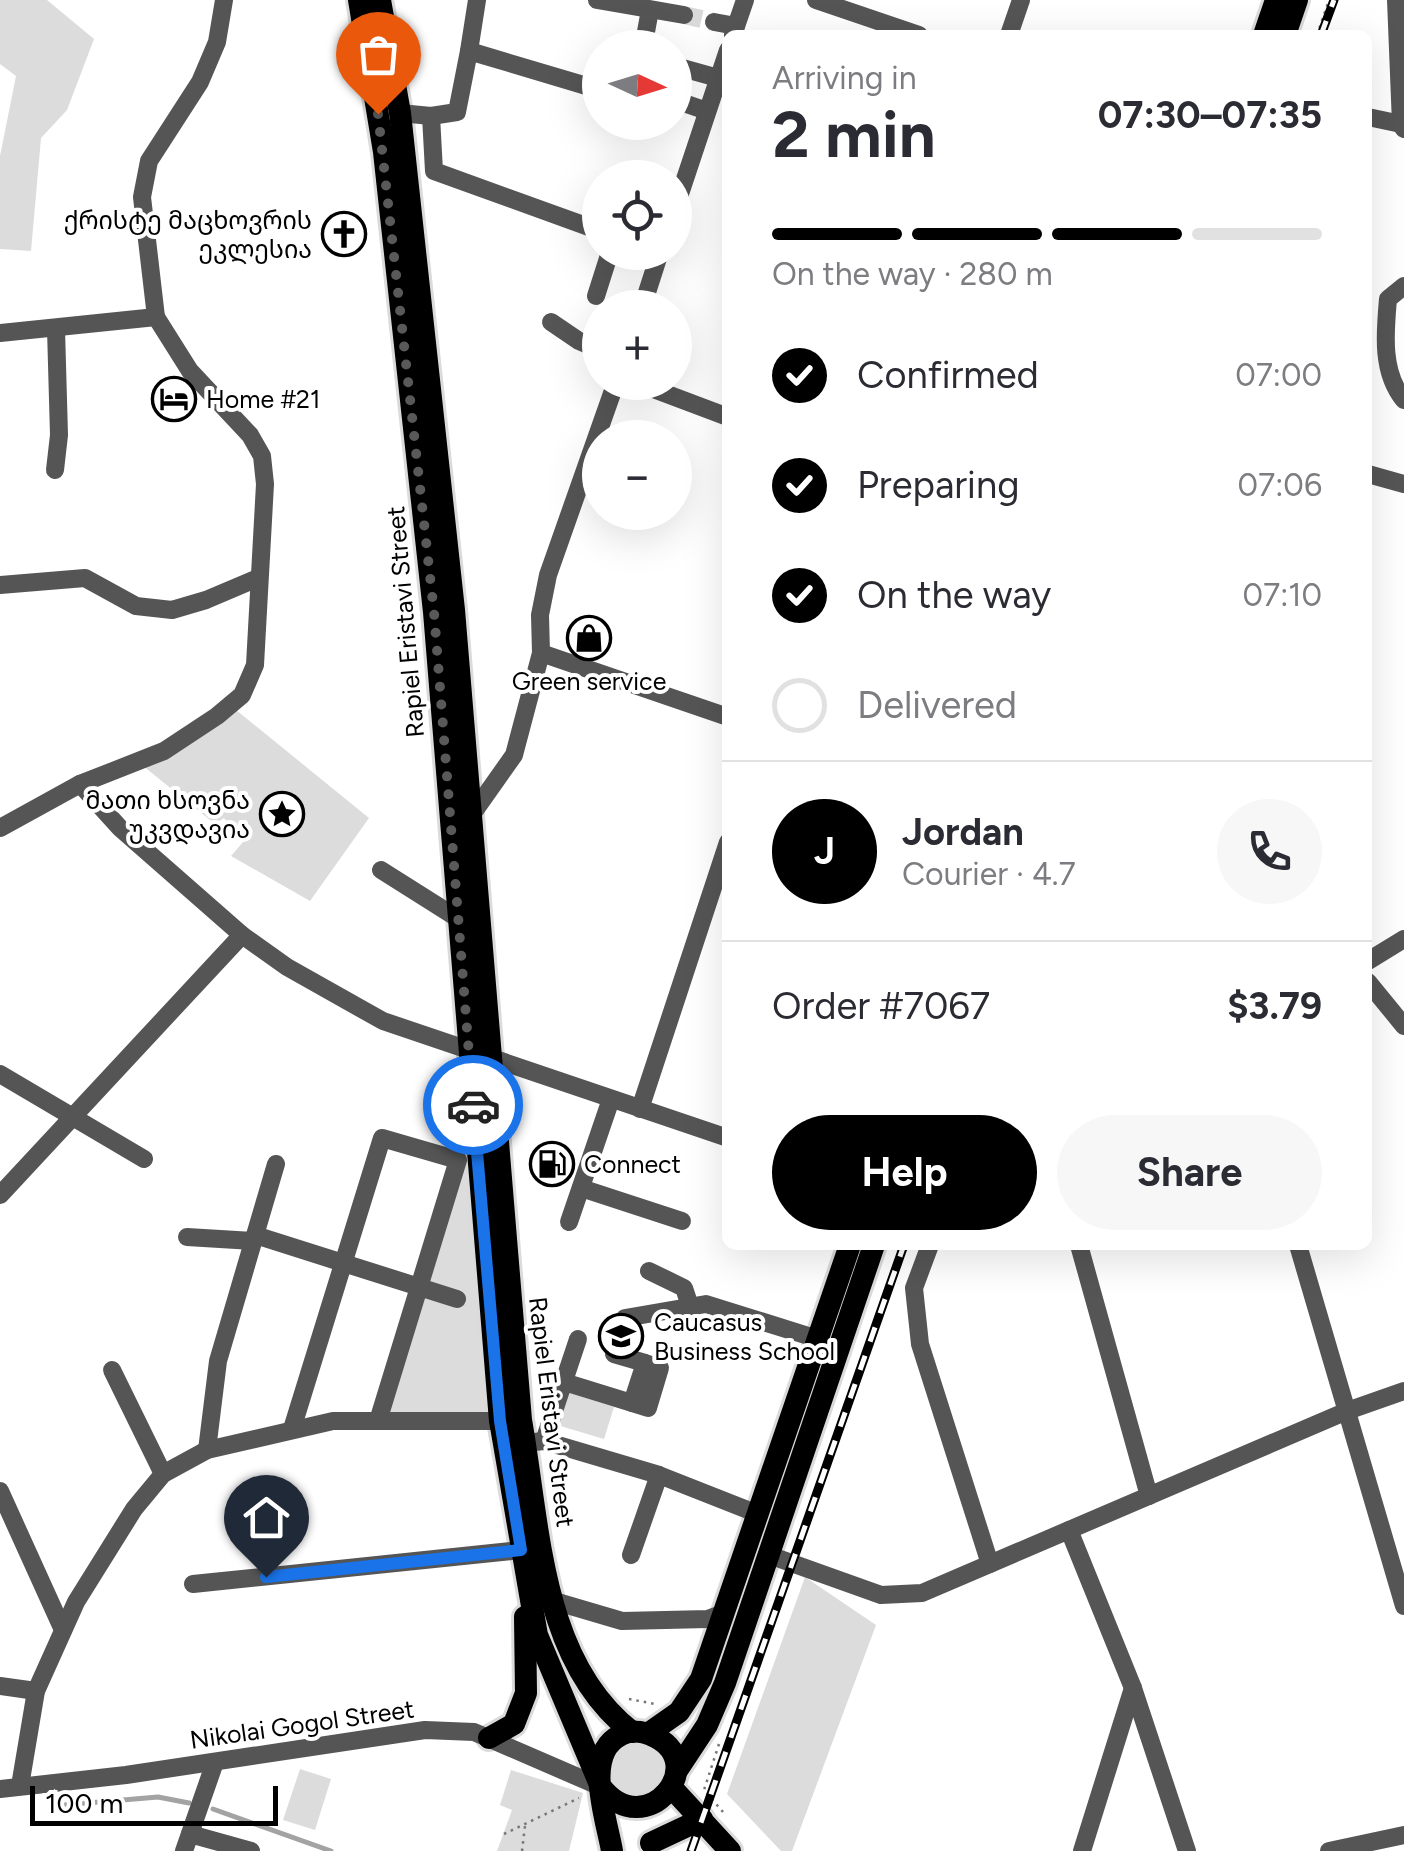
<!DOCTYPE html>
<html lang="en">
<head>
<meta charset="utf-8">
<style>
  :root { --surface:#fff; --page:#f7f7f7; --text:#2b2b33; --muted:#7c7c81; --line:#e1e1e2; --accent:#000 }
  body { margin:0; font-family:Figtree,"Noto Sans Georgian",sans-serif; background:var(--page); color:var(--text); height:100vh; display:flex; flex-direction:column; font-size:38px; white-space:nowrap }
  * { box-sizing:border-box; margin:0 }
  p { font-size:32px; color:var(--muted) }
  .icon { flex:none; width:55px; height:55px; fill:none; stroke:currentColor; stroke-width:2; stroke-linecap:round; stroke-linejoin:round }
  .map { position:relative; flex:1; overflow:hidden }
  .side { position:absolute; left:722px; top:30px; width:650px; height:1220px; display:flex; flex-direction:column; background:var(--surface); border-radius:15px; box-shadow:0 10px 40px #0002 }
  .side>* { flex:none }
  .needle { width:65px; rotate:94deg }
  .tools { position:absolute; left:582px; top:30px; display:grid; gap:20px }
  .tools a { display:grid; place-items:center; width:110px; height:110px; border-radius:50%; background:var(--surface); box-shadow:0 10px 40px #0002; font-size:50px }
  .scale { position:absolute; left:30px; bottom:25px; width:248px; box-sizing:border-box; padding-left:10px; border:5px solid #000; border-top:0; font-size:28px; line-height:35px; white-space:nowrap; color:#000; -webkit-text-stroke:8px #fff; paint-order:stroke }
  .pin { position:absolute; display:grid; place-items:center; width:85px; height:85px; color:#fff; margin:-102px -42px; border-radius:50% 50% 50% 0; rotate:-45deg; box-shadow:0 0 10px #0007 }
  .pin .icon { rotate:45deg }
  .courier { position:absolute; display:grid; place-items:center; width:100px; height:100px; margin:-50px; border:8px solid #1a73e8; border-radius:50%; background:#fff; color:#222; box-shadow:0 2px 12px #0007 }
  .summary em { font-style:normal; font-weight:700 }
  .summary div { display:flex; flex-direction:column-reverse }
  .summary { display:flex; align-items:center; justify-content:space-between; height:170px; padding:0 50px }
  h1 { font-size:65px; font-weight:700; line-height:75px }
  .bar { display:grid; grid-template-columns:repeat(4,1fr); gap:15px 10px; align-content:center; height:120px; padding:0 50px }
  .bar i { height:12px; border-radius:8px; background:var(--line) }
  .bar .on { background:var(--accent) }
  .bar p { grid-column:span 4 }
  .line { display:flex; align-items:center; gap:25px; padding:0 50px; border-top:2px solid var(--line) }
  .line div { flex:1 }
  .round { display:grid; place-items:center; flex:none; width:105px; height:105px; border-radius:52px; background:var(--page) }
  ol { padding:0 50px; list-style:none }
  li { display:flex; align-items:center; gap:30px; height:110px }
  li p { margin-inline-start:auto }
  li .icon { padding:10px; border-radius:50%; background:var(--accent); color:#fff; stroke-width:4 }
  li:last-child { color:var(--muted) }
  li i { width:55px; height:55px; border:5px solid var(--line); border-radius:50% }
  .action { display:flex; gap:20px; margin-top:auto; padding:20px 50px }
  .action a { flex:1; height:115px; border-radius:60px; background:var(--accent); color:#fff; font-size:40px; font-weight:700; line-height:115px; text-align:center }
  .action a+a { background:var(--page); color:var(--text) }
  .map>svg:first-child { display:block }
  .green { fill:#dcdcdc }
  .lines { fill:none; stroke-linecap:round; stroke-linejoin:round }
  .stream { stroke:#a3a3a3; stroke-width:5 }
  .minor-tunnel { stroke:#d9d9d9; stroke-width:18; stroke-dasharray:18 9; stroke-linecap:butt }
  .major-casing { stroke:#dbdbdb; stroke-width:28 }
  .path { stroke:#777; stroke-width:2.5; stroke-dasharray:2.5 5; stroke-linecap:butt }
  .minor { stroke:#555; stroke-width:18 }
  .major { stroke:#000; stroke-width:22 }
  .rail-casing { stroke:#000; stroke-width:9 }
  .rail { stroke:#fff; stroke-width:5; stroke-dasharray:15; stroke-linecap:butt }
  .done { stroke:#595959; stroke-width:10; stroke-dasharray:0 18 }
  .route { stroke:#1a73e8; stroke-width:12 }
  .labels { text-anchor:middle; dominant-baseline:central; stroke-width:8; stroke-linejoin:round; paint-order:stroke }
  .poi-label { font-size:25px; fill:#000; stroke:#fff; text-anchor:start }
  .street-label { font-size:25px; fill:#000; stroke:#fff }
</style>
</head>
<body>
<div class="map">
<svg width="1404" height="1851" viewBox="0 0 1404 1851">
  <rect width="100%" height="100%" fill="#fff"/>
  <g class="green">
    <path d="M0 0H47L94 39 67 110 41 138 31 251 0 249V156L16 76 0 64Z"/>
    <path d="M230 705 369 818 310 901 231 856 243 842 224 818 215 824 137 761Z"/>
    <path d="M477 1153 500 1421H378L458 1160Z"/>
    <path d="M567 1392 614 1407 604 1439 557 1425Z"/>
    <path d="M805 1577 876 1625 792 1851H781L727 1794Z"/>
    <circle cx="637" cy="1770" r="27"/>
    <path d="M300 1769 331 1779 315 1830 283 1820Z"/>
    <path d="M511 1770 583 1793 569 1851H497L512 1810 500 1805Z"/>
  </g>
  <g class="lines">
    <g class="stream">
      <path d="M64 1805 158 1797 189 1803"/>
      <path d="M213 1809 331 1851"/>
    </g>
    <path class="minor-tunnel" d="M684 15 714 22"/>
    <defs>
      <g id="major">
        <path d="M359 0 384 152 434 612 500 1421 537 1635 601 1787C646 1845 714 1761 651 1735 642 1731 630 1730 621 1735 582 1753 607 1820 612 1851"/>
        <path d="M380 0 400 113 454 610 521 1420C540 1526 540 1661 632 1732"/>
        <path d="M1264 35 1276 0"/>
        <path d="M1285 35 1297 0"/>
        <path d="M649 1733 679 1712 701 1679 850 1245"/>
        <path d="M489 1738 514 1724 526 1693 525 1617"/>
        <path d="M678 1769 707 1725 725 1683 874 1245"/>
        <path d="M672 1788 730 1851"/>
        <path d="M651 1843 702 1819"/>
      </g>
    </defs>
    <use href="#major" class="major-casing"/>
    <g class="path">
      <path d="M1317 35 1329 0"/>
      <path d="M629 1699 655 1704"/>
      <path d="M719 1744 704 1790 723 1812"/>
      <path d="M504 1834 579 1798"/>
      <path d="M522 1851 525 1826"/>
    </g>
    <g class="minor">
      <path d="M597 0 684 15"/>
      <path d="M816 0 919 35"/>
      <path d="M1396 0 1401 124 1404 129"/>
      <path d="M714 22 736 26"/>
      <path d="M733 35 745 0"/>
      <path d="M1009 35 1021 0"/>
      <path d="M643 48 650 10"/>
      <path d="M469 51 477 0"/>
      <path d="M675 66 718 78"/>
      <path d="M675 100 707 111"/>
      <path d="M400 113 431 116 457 112 469 51 600 90"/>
      <path d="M431 116 434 171 600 231"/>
      <path d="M1368 117 1401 124"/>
      <path d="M675 209 728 50"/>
      <path d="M1404 286 1388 299C1385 333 1381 372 1404 400"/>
      <path d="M596 296 610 252"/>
      <path d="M642 308 660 252"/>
      <path d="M551 322 579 341 600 350"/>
      <path d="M0 333 156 317"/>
      <path d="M635 382 728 417"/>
      <path d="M55 470 59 435 56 329"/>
      <path d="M1368 474 1404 484"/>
      <path d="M0 585 85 578 136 606 172 610 206 600 258 578"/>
      <path d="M541 653 728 717"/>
      <path d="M80 784 120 828 242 935 287 967 383 1021 728 1138"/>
      <path d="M473 813 514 755 541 653 540 615 548 575 616 382"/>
      <path d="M0 828 80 784 164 751 217 716 242 695 255 665 265 484 262 456 250 435 190 371 156 317 142 197 149 161 200 82 217 42 224 0"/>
      <path d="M381 870 457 918"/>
      <path d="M1368 961 1404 939"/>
      <path d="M1368 982 1404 1026"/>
      <path d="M0 1074 144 1159"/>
      <path d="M640 1109 728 842"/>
      <path d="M581 1188 682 1221"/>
      <path d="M0 1195 242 935"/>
      <path d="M569 1222 611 1099"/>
      <path d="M255 1235 457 1299"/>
      <path d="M187 1237 253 1241"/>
      <path d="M930 1245 914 1288 920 1344 990 1564"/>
      <path d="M1079 1245 1149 1496"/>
      <path d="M1298 1245 1404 1606"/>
      <path d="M649 1271 684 1288 690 1306"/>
      <path d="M112 1370 163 1474"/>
      <path d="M564 1382 632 1403 645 1363 614 1354 625 1318 706 1304 818 1339"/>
      <path d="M632 1403 648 1408 660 1368 645 1363"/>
      <path d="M292 1429 382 1138 458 1160 378 1421"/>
      <path d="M544 1441 578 1339"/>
      <path d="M525 1443 544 1441 659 1475 758 1514"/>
      <path d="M207 1450 218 1361 276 1164"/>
      <path d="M0 1491 63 1630"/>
      <path d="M1069 1530 1133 1688 1187 1851"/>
      <path d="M631 1555 659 1475"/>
      <path d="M769 1555 881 1595 922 1593 1347 1411 1404 1391"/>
      <path d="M193 1584 521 1550"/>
      <path d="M554 1601 622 1621 708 1619 724 1613"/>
      <path d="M0 1686 36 1691"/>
      <path d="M20 1786 36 1691 76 1602 134 1509 163 1474 207 1450 333 1421H500"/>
      <path d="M0 1789 126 1775 425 1730 474 1732 601 1787"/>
      <path d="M190 1834 251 1851"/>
      <path d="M184 1851 215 1762"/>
      <path d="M1082 1851 1133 1688"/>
      <path d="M1329 1851 1404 1835"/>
    </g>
    <use href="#major" class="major"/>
    <defs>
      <g id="rail">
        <path d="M1321 35 1334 0"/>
        <path d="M691 1851 904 1245"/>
      </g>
    </defs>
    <use href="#rail" class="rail-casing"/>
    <use href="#rail" class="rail"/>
  </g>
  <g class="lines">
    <path class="done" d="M378 114 434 612 473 1105"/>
    <path class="route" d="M266 1577 521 1550 500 1421 473 1105"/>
  </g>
  <defs>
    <symbol id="church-ring" viewBox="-11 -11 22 22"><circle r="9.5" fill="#fff" stroke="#000" stroke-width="1.5"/><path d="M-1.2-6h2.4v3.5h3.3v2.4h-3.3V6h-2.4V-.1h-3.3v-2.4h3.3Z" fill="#000"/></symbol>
    <symbol id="hotel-ring" viewBox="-11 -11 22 22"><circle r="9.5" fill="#fff" stroke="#000" stroke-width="1.5"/><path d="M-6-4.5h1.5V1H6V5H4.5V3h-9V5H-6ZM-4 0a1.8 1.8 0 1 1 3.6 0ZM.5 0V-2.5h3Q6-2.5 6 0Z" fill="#000"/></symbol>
    <symbol id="shop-ring" viewBox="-11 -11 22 22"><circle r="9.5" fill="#fff" stroke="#000" stroke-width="1.5"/><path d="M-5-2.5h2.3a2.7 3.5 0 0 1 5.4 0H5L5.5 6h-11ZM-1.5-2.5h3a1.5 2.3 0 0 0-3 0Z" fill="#000"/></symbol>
    <symbol id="sight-ring" viewBox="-11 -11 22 22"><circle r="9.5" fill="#fff" stroke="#000" stroke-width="1.5"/><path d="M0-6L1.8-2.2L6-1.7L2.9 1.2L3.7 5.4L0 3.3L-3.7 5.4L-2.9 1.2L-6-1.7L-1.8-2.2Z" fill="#000"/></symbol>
    <symbol id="fuel-ring" viewBox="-11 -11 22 22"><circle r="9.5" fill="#fff" stroke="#000" stroke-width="1.5"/><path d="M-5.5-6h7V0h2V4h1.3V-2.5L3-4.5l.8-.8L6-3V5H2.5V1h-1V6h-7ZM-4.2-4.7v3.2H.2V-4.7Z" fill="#000"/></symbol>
    <symbol id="school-ring" viewBox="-11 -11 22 22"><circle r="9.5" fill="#fff" stroke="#000" stroke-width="1.5"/><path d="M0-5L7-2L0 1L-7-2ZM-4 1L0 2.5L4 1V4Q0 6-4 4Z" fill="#000"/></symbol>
  </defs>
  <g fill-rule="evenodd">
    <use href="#church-ring" x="319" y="209" width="50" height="50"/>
    <use href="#hotel-ring" x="149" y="374" width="50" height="50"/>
    <use href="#shop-ring" x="564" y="613" width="50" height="50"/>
    <use href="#sight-ring" x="257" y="789" width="50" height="50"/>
    <use href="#fuel-ring" x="527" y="1139" width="50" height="50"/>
    <use href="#school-ring" x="596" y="1311" width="50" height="50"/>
  </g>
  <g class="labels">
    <g class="poi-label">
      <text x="312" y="220" text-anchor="end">ქრისტე მაცხოვრის<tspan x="312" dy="29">ეკლესია</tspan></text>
      <text x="206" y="399">Home #21</text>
      <text x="589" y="681" text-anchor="middle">Green service</text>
      <text x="250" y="800" text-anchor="end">მათი ხსოვნა<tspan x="250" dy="29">უკვდავია</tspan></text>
      <text x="584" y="1164">Connect</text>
      <text x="654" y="1322">Caucasus<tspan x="654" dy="29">Business School</tspan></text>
    </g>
    <g class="street-label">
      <text transform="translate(405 622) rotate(-95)">Rapiel Eristavi Street</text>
      <text transform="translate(552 1412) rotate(83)">Rapiel Eristavi Street</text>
      <text transform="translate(302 1724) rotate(-8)">Nikolai Gogol Street</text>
    </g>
  </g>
</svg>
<div class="tools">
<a><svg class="needle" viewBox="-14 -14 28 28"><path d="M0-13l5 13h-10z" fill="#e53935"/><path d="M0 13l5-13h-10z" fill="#7c7c81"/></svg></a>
<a><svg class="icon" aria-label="locate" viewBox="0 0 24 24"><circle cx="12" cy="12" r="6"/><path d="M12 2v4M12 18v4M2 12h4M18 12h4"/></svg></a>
<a>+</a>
<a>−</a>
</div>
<div class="scale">100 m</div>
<div class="pin" style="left:378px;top:114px;background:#ea580c"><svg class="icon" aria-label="bag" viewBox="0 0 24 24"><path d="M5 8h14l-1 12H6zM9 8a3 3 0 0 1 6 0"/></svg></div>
<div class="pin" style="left:266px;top:1577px;background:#1f2937"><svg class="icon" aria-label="home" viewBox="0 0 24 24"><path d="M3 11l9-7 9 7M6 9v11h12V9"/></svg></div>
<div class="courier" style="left:473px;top:1105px"><svg class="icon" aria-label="car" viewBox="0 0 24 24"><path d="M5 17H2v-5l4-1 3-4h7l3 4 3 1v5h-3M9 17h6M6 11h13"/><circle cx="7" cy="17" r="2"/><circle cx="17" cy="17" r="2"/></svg></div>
<section class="side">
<div class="summary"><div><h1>2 min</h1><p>Arriving in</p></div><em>07:30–07:35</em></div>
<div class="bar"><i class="on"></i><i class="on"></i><i class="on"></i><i></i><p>On the way · 280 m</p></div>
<ol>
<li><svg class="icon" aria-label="check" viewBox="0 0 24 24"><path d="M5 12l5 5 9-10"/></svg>Confirmed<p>07:00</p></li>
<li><svg class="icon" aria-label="check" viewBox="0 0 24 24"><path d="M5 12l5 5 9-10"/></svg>Preparing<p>07:06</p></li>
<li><svg class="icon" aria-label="check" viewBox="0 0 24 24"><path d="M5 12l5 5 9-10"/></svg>On the way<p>07:10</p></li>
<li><i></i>Delivered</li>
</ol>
<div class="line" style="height:180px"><b class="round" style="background:var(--accent);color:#fff">J</b><div><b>Jordan</b><p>Courier · 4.7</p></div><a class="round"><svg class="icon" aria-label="phone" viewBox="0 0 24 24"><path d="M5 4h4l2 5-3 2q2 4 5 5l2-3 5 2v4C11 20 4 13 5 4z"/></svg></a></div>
<div class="line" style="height:130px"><div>Order #7067</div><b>$3.79</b></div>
<div class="action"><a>Help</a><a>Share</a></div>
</section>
</div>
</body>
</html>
